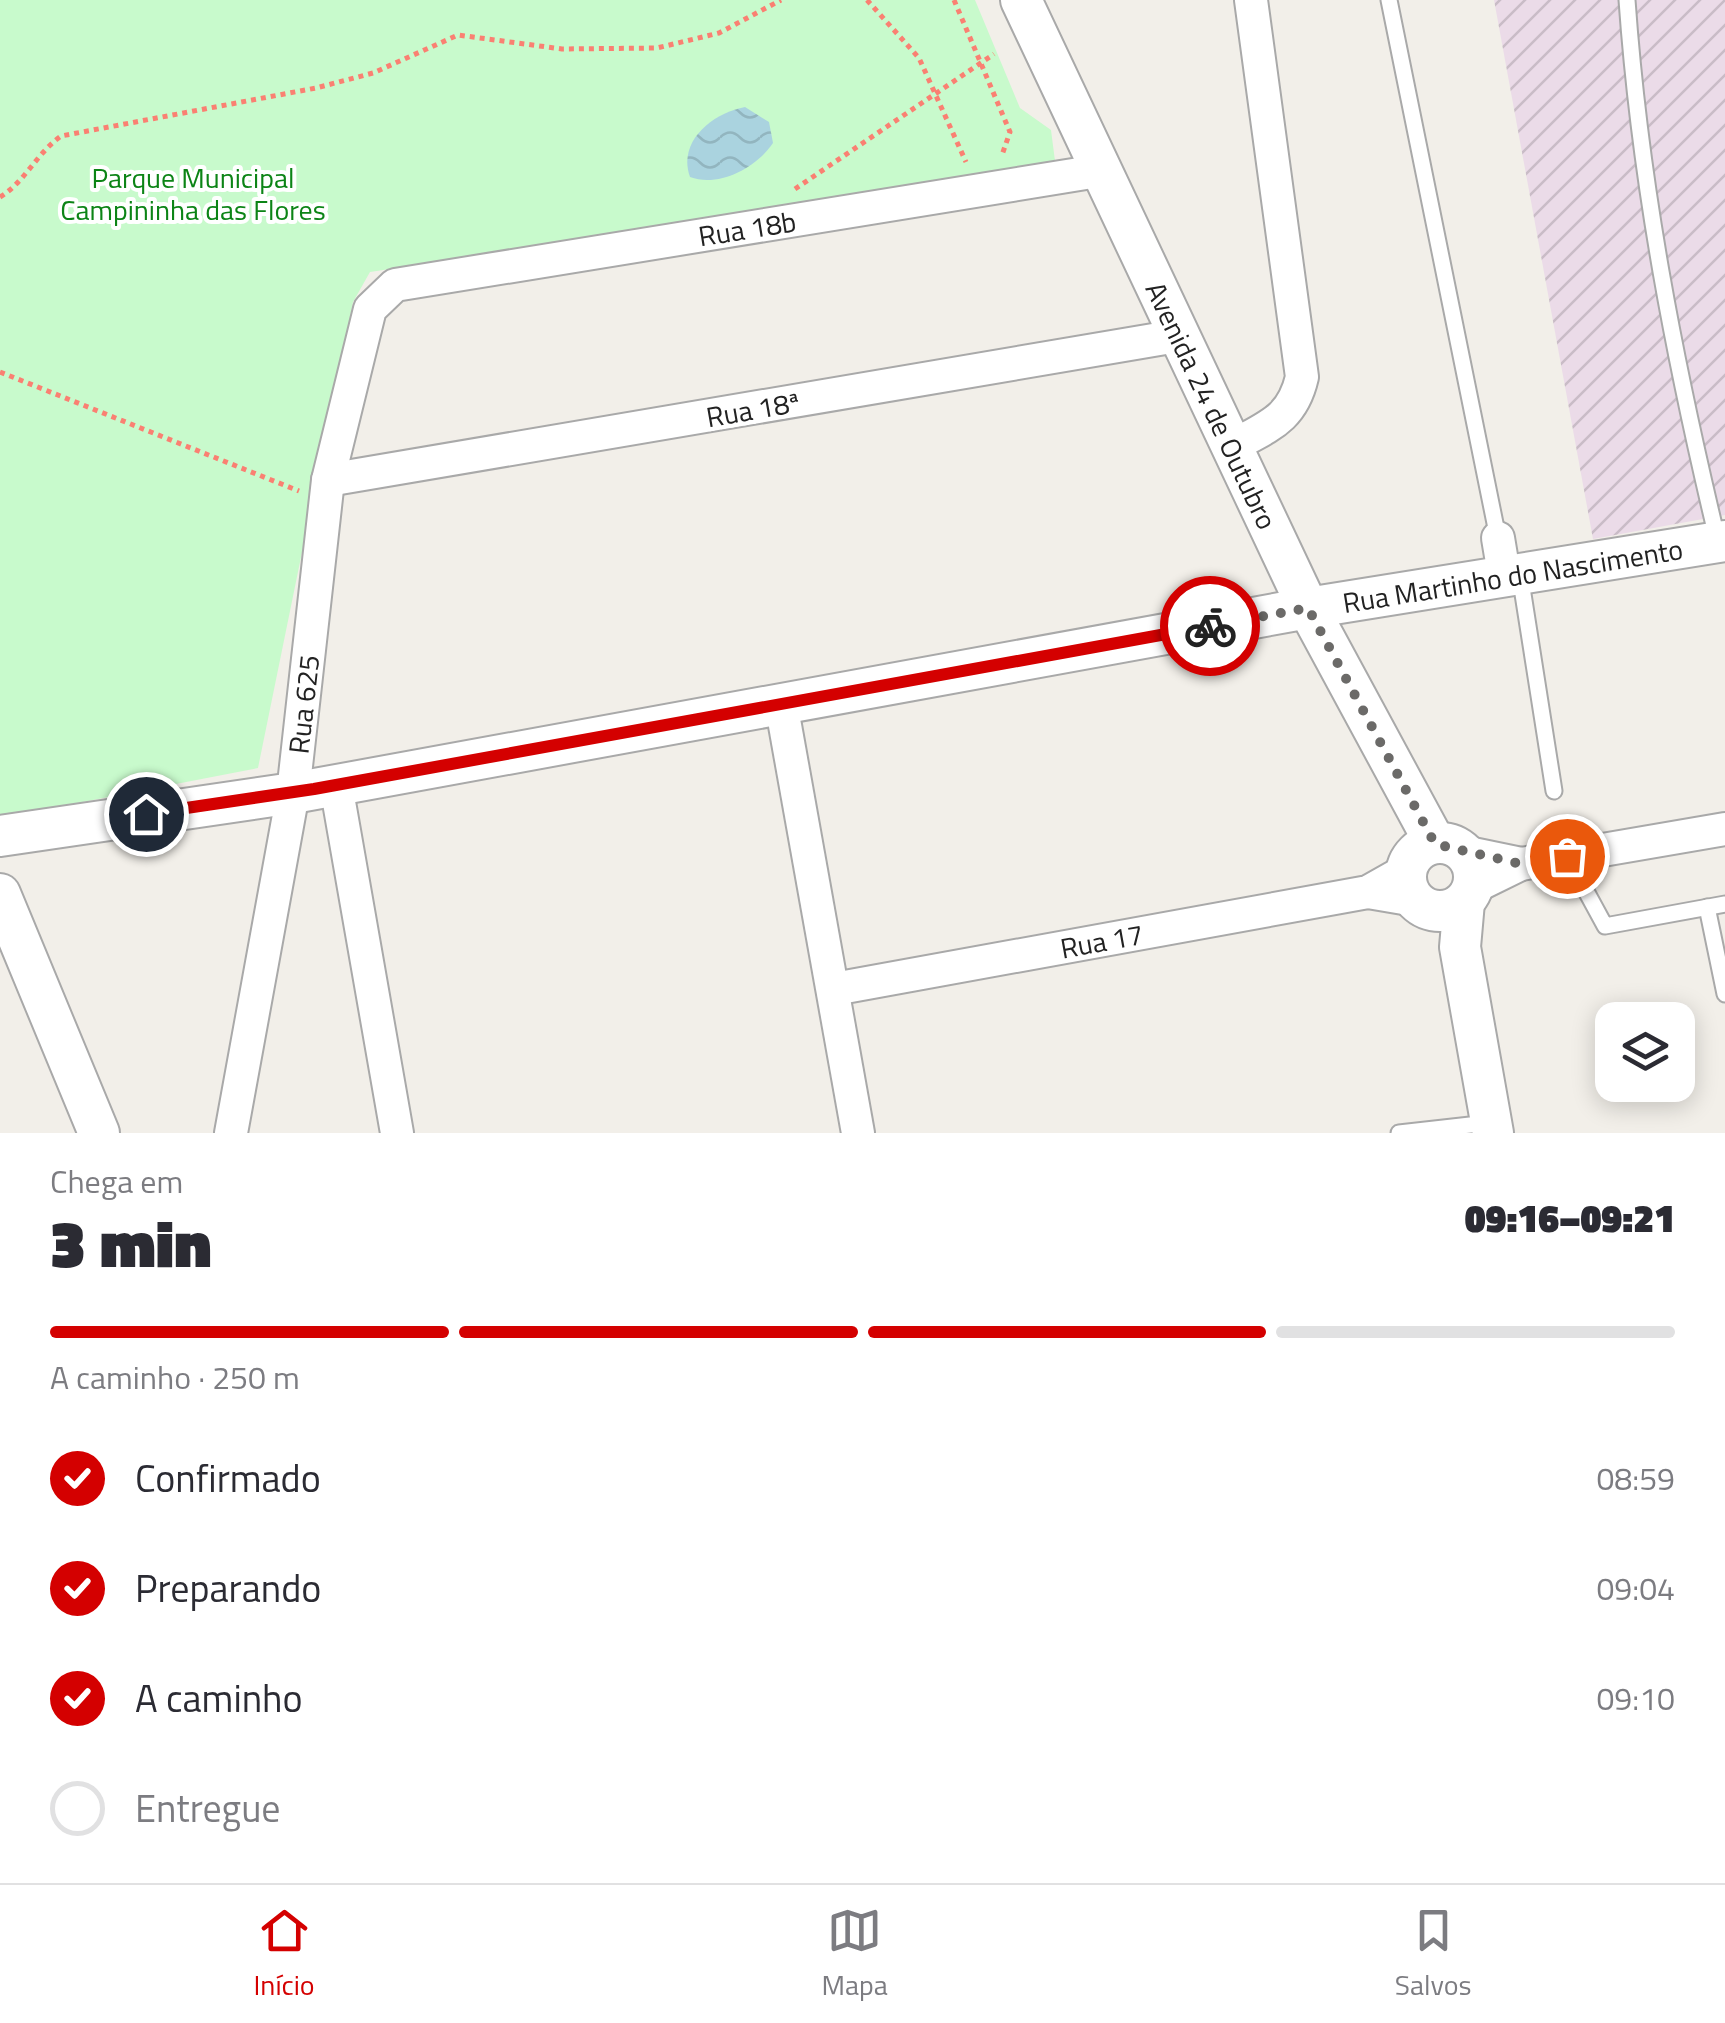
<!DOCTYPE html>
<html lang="pt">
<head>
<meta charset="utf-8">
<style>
  :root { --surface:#fff; --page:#f7f7f7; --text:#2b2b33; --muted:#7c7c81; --line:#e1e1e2; --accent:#d40000 }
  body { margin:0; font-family:"Titillium Web",sans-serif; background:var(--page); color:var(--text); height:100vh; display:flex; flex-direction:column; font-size:38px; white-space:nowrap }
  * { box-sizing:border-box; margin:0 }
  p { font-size:32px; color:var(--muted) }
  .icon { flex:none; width:55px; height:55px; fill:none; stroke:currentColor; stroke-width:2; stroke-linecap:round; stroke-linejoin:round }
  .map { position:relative; height:1133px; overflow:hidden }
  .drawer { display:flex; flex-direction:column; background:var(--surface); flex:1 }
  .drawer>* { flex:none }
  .fabs { position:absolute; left:1595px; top:1002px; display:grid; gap:20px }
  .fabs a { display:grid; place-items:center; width:100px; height:100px; border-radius:20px; background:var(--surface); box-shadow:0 5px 25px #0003; font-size:50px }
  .pin { position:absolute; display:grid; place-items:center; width:85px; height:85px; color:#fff; margin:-42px; border:5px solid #fff; border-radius:50%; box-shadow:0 2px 10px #0007 }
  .courier { position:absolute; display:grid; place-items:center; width:100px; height:100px; margin:-50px; border:8px solid #d40000; border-radius:50%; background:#fff; color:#222; box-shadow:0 2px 12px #0007 }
  .head em { font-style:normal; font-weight:800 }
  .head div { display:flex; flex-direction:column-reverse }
  .head { display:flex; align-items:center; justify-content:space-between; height:170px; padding:0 50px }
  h1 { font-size:65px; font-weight:800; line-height:75px }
  .bar { display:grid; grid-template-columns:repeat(4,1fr); gap:15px 10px; align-content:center; height:120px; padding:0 50px }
  .bar i { height:12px; border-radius:8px; background:var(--line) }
  .bar .current { background:var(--accent) }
  .bar p { grid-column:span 4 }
  ol { padding:0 50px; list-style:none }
  li { display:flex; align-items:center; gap:30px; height:110px }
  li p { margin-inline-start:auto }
  li .icon { padding:10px; border-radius:50%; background:var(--accent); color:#fff; stroke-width:4 }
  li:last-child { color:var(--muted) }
  li i { width:55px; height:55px; border:5px solid var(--line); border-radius:50% }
  .dock { display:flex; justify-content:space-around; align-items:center; height:140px; border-top:2px solid var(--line); background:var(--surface); font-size:28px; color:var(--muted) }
  .dock a { display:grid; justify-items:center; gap:5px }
  .dock .current { color:var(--accent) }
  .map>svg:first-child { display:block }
  .industrial { fill:url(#industrial-furrows) }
  .park { fill:#c8facc }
  .water { fill:url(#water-waves) }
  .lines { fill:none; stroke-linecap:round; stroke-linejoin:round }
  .service-casing { stroke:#a9a9a9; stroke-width:19 }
  .minor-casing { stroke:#a9a9a9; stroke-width:36 }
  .tertiary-casing { stroke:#a9a9a9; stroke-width:44 }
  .path { stroke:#fa8072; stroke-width:5; stroke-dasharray:5 5; stroke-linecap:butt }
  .service { stroke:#fff; stroke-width:15 }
  .minor { stroke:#fff; stroke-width:32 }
  .tertiary { stroke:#fff; stroke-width:40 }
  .done { stroke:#6b6a68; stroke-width:10; stroke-dasharray:0 18 }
  .route { stroke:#d40000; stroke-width:12 }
  .labels { text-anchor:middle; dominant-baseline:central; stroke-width:8; stroke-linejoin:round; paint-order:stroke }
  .park-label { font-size:28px; fill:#0c8416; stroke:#fff }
  .street-label { font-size:28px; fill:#222; stroke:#fff }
</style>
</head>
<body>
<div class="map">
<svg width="1725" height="1133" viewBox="0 0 1725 1133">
  <defs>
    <pattern id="industrial-furrows" width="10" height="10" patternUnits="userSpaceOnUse" patternTransform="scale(2.5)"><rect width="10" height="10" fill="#ebdbe8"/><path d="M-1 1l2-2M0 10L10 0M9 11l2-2" fill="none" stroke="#c9bcc7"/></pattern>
    <pattern id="water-waves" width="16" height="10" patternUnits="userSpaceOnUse" patternTransform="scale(2.5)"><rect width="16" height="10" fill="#aad3df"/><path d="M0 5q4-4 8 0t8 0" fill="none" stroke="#92b5bf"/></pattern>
  </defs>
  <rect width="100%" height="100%" fill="#f2efe9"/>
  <path class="industrial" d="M1494 0H1725V515L1593 539Z"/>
  <path class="park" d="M0 0H975L1020 108 1051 130 1055 161 1041 170 370 272 353 302 258 768 0 818Z"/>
  <path class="water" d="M745 107 769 122 773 143C757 167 719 188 690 177 677 141 713 113 745 107Z"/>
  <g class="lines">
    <defs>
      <g id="service">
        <path d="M1389 0 1498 538"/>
        <path d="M1627 0C1640 184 1675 363 1718 542"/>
        <path d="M1520 575 1554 791"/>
        <path d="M1567 856 1605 926 1725 904"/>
        <path d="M1707 907 1725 994"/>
        <path d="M1399 1133 1488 1123"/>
      </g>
      <g id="minor">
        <path d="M1231 447C1268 426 1292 420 1302 377L1251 0"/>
        <path d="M328 480 1177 336"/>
        <path d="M1498 538 1504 574"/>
        <path d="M781 703 858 1133"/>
        <path d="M336 785 397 1133"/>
        <path d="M1463 852 1521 864"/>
        <path d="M1472 888 1521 864 1725 829"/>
        <path d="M1368 892 1415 900"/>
        <path id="s1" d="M834 989 1368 892 1407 870"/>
        <path id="s2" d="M231 1133 293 793 328 480 370 309 395 285 1098 171"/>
      </g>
      <g id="tertiary">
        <path id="s3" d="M1021 0 1308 608 1435 843"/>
        <path id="s4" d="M0 836 293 793 1308 608 1725 541"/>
        <circle cx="1440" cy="877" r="34"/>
        <path d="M0 894 99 1133"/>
        <path d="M1464 902 1460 947 1493 1133"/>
      </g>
    </defs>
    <use href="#service" class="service-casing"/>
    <use href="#minor" class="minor-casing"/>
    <use href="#tertiary" class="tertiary-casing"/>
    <g class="path">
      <path d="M867 0 919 58 966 162"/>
      <path d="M954 0 1010 132 1002 155"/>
      <path d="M795 189 994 54"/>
      <path d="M0 197C25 182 36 154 61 136L316 88 373 73 458 35 562 49 657 48 719 33 781 0"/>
      <path d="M0 372 299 491"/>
    </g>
    <use href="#service" class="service"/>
    <use href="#minor" class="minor"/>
    <use href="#tertiary" class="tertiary"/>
  </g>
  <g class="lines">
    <path class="done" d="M1210 626 1308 608 1435 844 1521 864 1567 856"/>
    <path class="route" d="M146 814 314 789 1210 626"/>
  </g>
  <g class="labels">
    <g class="park-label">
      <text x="193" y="177">Parque Municipal<tspan x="193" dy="32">Campininha das Flores</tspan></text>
    </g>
    <g class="street-label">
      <text stroke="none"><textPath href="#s2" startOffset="1228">Rua 18b</textPath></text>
      <text stroke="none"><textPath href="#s3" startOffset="448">Avenida 24 de Outubro</textPath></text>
      <text transform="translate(753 409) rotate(-10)">Rua 18ª</text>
      <text stroke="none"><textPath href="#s4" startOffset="1535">Rua Martinho do Nascimento</textPath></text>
      <text stroke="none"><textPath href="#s2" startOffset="435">Rua 625</textPath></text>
      <text stroke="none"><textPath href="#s1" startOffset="272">Rua 17</textPath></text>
    </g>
  </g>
</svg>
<div class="fabs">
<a><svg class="icon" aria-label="layers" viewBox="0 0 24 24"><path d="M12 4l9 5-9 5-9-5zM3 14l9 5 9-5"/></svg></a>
</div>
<div class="pin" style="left:1567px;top:856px;background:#ea580c"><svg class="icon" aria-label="bag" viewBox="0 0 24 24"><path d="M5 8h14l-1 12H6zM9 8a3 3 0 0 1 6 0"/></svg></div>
<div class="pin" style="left:146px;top:814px;background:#1f2937"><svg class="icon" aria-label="home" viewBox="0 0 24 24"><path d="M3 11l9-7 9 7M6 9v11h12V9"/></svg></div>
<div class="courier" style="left:1210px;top:626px"><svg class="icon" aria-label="bike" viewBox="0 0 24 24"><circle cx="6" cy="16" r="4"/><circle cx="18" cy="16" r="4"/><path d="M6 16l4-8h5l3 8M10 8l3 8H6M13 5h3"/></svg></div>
</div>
<section class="drawer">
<div class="head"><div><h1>3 min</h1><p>Chega em</p></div><em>09:16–09:21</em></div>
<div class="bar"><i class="current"></i><i class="current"></i><i class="current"></i><i></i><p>A caminho · 250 m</p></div>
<ol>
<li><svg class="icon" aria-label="check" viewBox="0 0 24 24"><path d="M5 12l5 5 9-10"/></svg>Confirmado<p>08:59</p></li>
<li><svg class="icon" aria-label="check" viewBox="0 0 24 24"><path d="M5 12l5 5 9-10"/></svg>Preparando<p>09:04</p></li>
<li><svg class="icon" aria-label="check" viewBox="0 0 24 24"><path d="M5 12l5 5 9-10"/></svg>A caminho<p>09:10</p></li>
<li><i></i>Entregue</li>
</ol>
</section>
<nav class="dock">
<a class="current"><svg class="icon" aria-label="home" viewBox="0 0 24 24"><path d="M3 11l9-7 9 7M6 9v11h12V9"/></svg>Início</a>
<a><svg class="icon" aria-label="map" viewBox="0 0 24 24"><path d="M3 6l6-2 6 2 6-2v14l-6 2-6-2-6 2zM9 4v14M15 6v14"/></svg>Mapa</a>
<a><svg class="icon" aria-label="saved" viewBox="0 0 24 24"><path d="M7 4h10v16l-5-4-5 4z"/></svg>Salvos</a>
</nav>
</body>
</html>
